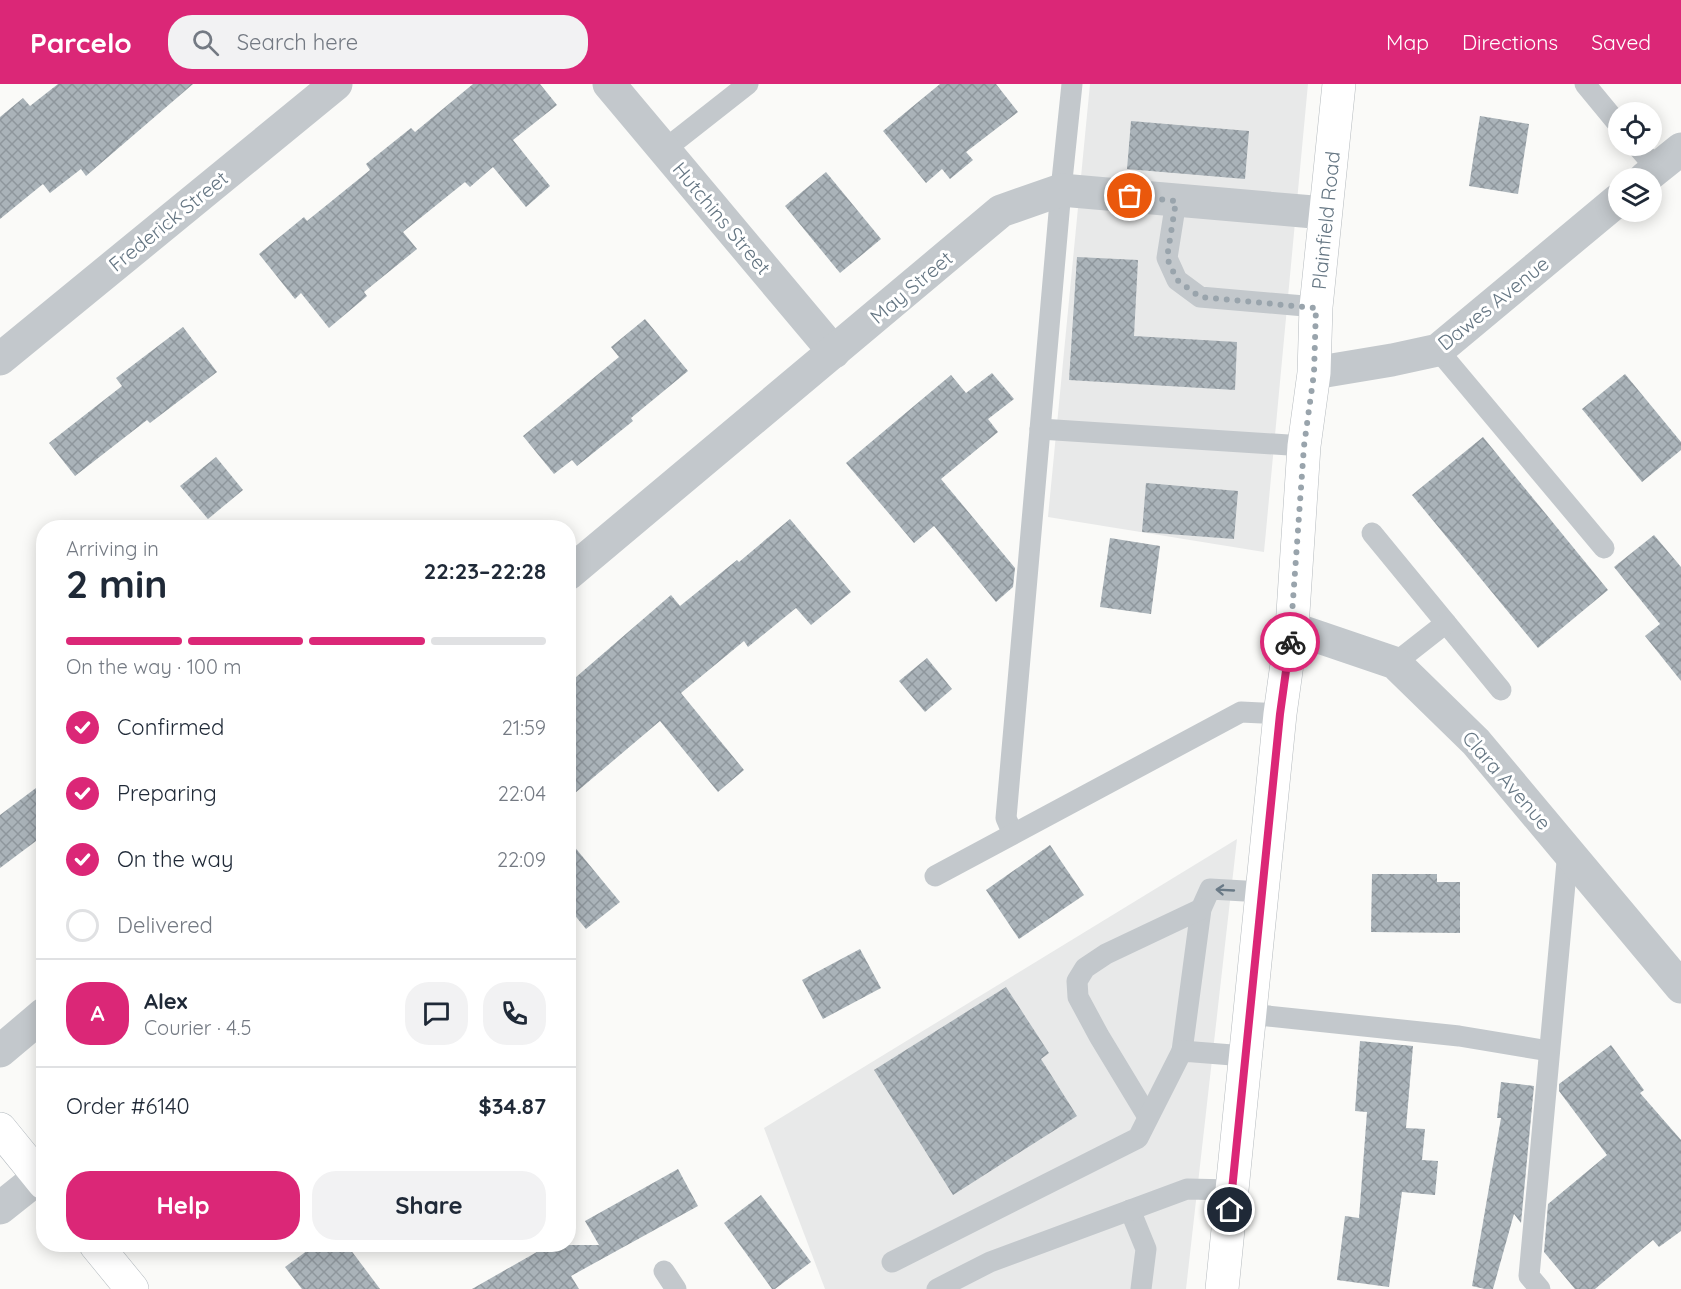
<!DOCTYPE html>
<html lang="en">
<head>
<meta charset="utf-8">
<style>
  :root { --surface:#fff; --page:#f2f2f3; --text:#1f2937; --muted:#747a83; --line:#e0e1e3; --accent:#db2777 }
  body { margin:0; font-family:Quicksand,sans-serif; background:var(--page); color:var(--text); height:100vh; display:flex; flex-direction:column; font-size:22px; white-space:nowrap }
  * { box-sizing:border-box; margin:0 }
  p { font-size:20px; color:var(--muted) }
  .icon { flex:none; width:33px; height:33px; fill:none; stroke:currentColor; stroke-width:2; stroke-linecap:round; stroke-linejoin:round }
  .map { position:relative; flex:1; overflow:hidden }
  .side { position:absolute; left:36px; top:436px; width:540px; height:732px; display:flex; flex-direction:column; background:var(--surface); border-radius:24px; box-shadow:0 3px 15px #0003 }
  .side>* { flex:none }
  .buttons { position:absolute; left:1608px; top:18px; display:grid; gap:12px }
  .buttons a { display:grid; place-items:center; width:54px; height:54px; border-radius:50%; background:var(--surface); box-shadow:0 3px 15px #0003; font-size:30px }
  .pin { position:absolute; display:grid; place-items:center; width:51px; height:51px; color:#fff; margin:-26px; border:3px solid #fff; border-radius:50%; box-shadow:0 2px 6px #0007 }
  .courier { position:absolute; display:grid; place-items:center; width:60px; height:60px; margin:-30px; border:4px solid #db2777; border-radius:50%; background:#fff; color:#222; box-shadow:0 2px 8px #0007 }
  .overview em { font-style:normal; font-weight:700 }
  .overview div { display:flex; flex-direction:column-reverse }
  .overview { display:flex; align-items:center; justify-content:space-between; height:102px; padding:0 30px }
  h1 { font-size:39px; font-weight:700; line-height:45px }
  .bar { display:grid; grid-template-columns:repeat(4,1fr); gap:9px 6px; align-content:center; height:72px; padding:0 30px }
  .bar i { height:8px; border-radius:4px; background:var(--line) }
  .bar .selected { background:var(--accent) }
  .bar p { grid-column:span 4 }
  .line { display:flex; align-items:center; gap:15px; padding:0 30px; border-top:2px solid var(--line) }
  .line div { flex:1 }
  .round { display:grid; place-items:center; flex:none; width:63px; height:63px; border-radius:24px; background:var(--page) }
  ol { padding:0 30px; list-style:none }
  li { display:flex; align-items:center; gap:18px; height:66px }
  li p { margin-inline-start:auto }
  li .icon { padding:6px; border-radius:50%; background:var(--accent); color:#fff; stroke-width:4 }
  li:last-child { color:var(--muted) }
  li i { width:33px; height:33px; border:3px solid var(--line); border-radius:50% }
  .cta { display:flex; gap:12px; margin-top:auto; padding:12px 30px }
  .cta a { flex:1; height:69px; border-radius:24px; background:var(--accent); color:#fff; font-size:24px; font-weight:700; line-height:69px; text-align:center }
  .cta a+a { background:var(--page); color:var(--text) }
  header { display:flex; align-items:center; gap:36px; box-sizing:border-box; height:84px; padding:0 30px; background:var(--accent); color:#fff }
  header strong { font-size:28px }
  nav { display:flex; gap:33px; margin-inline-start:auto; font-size:21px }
  .search { width:420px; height:54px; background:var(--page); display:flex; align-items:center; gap:15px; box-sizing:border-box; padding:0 21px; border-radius:24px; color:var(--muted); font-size:22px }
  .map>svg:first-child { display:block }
  .built { fill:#e8e9e9 }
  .building { fill:url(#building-cross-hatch) }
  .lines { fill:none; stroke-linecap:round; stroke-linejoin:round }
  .secondary-casing { stroke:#b3babf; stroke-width:34 }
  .primary-casing { stroke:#b5babe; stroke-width:34 }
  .lane { stroke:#c3c8cc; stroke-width:21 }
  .street { stroke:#c3c8cc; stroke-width:33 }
  .secondary { stroke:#fff; stroke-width:33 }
  .primary { stroke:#fff; stroke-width:33 }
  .oneway { stroke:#6a7a87 }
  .done { stroke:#99a4ac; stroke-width:6; stroke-dasharray:0 10.8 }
  .route { stroke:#db2777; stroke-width:8 }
  .labels { text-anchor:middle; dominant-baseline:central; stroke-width:6; stroke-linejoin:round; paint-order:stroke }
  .street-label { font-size:20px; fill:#657683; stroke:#fff }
</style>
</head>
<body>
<header>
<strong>Parcelo</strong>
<div class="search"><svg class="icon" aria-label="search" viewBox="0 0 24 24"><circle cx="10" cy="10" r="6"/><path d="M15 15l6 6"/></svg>Search here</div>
<nav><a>Map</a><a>Directions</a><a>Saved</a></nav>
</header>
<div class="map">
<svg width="1681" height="1205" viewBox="0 0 1681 1205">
  <defs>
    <pattern id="building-cross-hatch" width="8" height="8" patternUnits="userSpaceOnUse" patternTransform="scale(1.5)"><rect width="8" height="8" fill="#aab3b9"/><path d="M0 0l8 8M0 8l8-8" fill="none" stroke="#8e969c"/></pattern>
  </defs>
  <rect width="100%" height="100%" fill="#fafaf8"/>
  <g class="built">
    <path d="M1090 0H1308L1264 468 1048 433Z"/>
    <path d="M1237 755 1186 1205H825L764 1044Z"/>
  </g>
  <g class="building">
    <path d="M58 0H193L86 92 81 85 50 109 43 100 0 135V33L23 14 30 22Z"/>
    <path d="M473 0H540L557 21 513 56 550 102 526 123 493 83 470 103 465 98 403 148 417 165 364 208 367 212 329 244 301 209 295 215 259 170 304 133 307 137 370 86 366 80 411 44 415 48Z"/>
    <path d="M940 0H996L1018 28 966 68 973 76 950 95 942 85 926 99 883 47Z"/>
    <path d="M1480 32 1529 40 1518 110 1469 102Z"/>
    <path d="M1131 37 1249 47 1245 95 1127 85Z"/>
    <path d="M826 88 881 155 840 189 785 122Z"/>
    <path d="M1077 173 1138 176 1134 252 1237 258 1235 306 1069 296Z"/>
    <path d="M645 235 688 287 631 334 633 337 577 382 572 376 554 390 523 352 619 273 611 263Z"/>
    <path d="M183 243 217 288 150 339 147 336 75 392 49 359 122 302 116 294Z"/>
    <path d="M992 289 1014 315 988 335 998 348 941 395 1015 484 1013 503 996 518 934 442 914 459 846 379 951 291 966 309Z"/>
    <path d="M1625 290 1681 358V366L1642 398 1582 325Z"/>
    <path d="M1483 353 1608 506 1538 564 1412 411Z"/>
    <path d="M216 373 243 406 208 435 180 402Z"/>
    <path d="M1146 399 1238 407 1234 455 1142 448Z"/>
    <path d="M790 435 851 508 811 541 796 524 748 563 744 557 681 609 744 686 718 708 660 637 568 715V600L671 511 680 522 737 476 739 478Z"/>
    <path d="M1654 451 1681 483V597L1645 552 1660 540 1614 483Z"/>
    <path d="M1110 454 1160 462 1151 530 1100 523Z"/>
    <path d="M927 574 952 605 925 628 899 597Z"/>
    <path d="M44 698V751L0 784V731Z"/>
    <path d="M568 755 620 818 586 845 568 823Z"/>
    <path d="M1050 761 1084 811 1019 855 986 806Z"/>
    <path d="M1372 790H1437V798H1460V849L1371 848Z"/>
    <path d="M860 865 881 904 823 935 802 896Z"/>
    <path d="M1006 903 1049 969 1041 975 1077 1032 953 1111 874 986Z"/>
    <path d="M1360 957 1413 962 1406 1044 1425 1045 1422 1076 1438 1077 1435 1111 1402 1108 1389 1203 1337 1196 1345 1132 1359 1134 1367 1028 1355 1027Z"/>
    <path d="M1611 961 1644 1006 1640 1009 1681 1056V1147L1659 1163 1653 1156 1595 1205H1575L1544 1168 1548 1120 1607 1071 1559 1007V1000Z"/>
    <path d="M1501 998 1534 1002 1521 1139 1514 1130 1493 1205H1485L1472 1202 1501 1034H1497Z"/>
    <path d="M678 1085 698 1122 571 1192 579 1205H472L549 1161H599L585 1137Z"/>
    <path d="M761 1111 811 1178 775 1205H772L724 1139Z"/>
    <path d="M315 1161H347L380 1205H302L285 1183Z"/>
  </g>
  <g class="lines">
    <defs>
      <g id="secondary">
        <path d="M0 1045 44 1099"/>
        <path d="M96 1161 132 1205"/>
      </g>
      <g id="primary">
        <path id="s1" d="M1222 1205 1280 630 1292 544 1304 362 1314 289 1316 223 1339 0"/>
      </g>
    </defs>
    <use href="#secondary" class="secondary-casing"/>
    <use href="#primary" class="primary-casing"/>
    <g class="lane">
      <path d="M1585 0 1618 40"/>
      <path d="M1637 62 1657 85"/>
      <path d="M664 66 748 0"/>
      <path d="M1176 117 1167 174 1177 196 1200 213 1316 223"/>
      <path d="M1438 266 1604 464"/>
      <path d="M1040 345 1304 362"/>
      <path d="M1372 449 1501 606"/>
      <path d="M1395 579 1446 539"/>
      <path d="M1013 750 1006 734 1061 106 1072 0"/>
      <path d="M935 792 1241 628 1280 630"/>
      <path d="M1249 930 1459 952 1549 967"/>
      <path d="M1182 967 1201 825 1210 805 1262 808"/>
      <path d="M1148 1033 1099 952 1078 913 1077 897 1085 884 1106 870 1201 825"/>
      <path d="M1130 1126 1146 1165 1141 1205"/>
      <path d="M892 1178 1138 1054 1182 967 1245 972"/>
      <path d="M664 1187 676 1205"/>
      <path d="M937 1205 990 1178 1187 1105 1232 1106"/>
      <path d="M1540 1205 1529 1192 1568 767"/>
    </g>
    <g class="street">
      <path d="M609 0 834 268"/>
      <path d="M1645 94 1681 65"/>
      <path d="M0 275 336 0"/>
      <path d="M1314 289 1392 276 1438 266 1618 116"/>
      <path d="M568 490 1001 127 1061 106 1325 129"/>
      <path d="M1292 544 1395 579 1476 658 1681 903"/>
      <path d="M0 967 44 930"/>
      <path d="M0 1124 39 1093"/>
    </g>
    <use href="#secondary" class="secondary"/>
    <use href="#primary" class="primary"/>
  </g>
  <defs><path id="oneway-shaft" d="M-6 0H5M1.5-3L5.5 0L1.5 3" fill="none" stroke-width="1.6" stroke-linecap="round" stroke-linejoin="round" transform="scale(1.5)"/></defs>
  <use class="oneway" href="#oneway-shaft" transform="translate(1225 806) rotate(-177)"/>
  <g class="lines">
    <path class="done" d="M1130 112 1176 117 1167 174 1177 196 1189 205 1200 213 1316 224 1314 289 1304 362 1290 558"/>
    <path class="route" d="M1230 1126 1280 630 1290 558"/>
  </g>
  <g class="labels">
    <g class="street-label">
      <text transform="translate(722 134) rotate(50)">Hutchins Street</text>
      <text transform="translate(168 137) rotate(-39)">Frederick Street</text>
      <text stroke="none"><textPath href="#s1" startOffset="1074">Plainfield Road</textPath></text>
      <text transform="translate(911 203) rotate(-40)">May Street</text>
      <text transform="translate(1493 219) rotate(-39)">Dawes Avenue</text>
      <text transform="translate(1507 696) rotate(49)">Clara Avenue</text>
    </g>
  </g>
</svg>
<div class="buttons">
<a><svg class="icon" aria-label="locate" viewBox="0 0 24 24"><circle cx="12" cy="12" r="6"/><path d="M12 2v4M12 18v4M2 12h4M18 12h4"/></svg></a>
<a><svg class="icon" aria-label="layers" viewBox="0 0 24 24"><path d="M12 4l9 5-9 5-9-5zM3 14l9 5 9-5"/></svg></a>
</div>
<div class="pin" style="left:1130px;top:112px;background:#ea580c"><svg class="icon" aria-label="bag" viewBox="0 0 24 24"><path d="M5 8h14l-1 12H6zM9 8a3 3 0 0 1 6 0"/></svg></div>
<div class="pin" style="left:1230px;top:1126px;background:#1f2937"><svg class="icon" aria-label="home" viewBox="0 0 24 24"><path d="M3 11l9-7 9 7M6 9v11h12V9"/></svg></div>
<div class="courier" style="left:1290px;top:558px"><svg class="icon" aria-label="bike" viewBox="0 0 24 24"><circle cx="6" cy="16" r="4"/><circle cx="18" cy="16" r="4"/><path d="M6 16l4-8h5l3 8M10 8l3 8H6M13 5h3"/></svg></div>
<section class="side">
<div class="overview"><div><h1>2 min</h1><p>Arriving in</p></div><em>22:23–22:28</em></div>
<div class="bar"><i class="selected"></i><i class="selected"></i><i class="selected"></i><i></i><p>On the way · 100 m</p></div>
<ol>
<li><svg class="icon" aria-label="check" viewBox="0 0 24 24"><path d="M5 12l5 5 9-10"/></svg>Confirmed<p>21:59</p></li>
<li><svg class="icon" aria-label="check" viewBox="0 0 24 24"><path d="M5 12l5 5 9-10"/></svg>Preparing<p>22:04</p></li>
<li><svg class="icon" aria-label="check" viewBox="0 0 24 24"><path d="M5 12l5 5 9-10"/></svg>On the way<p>22:09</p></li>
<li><i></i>Delivered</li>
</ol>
<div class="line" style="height:108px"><b class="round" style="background:var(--accent);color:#fff">A</b><div><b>Alex</b><p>Courier · 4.5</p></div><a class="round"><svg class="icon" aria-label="chat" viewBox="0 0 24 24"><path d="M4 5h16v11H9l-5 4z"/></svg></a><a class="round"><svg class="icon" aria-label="phone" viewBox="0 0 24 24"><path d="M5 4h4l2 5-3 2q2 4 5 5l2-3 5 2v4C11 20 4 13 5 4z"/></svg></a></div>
<div class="line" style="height:78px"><div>Order #6140</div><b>$34.87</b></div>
<div class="cta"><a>Help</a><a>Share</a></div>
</section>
</div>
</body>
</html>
